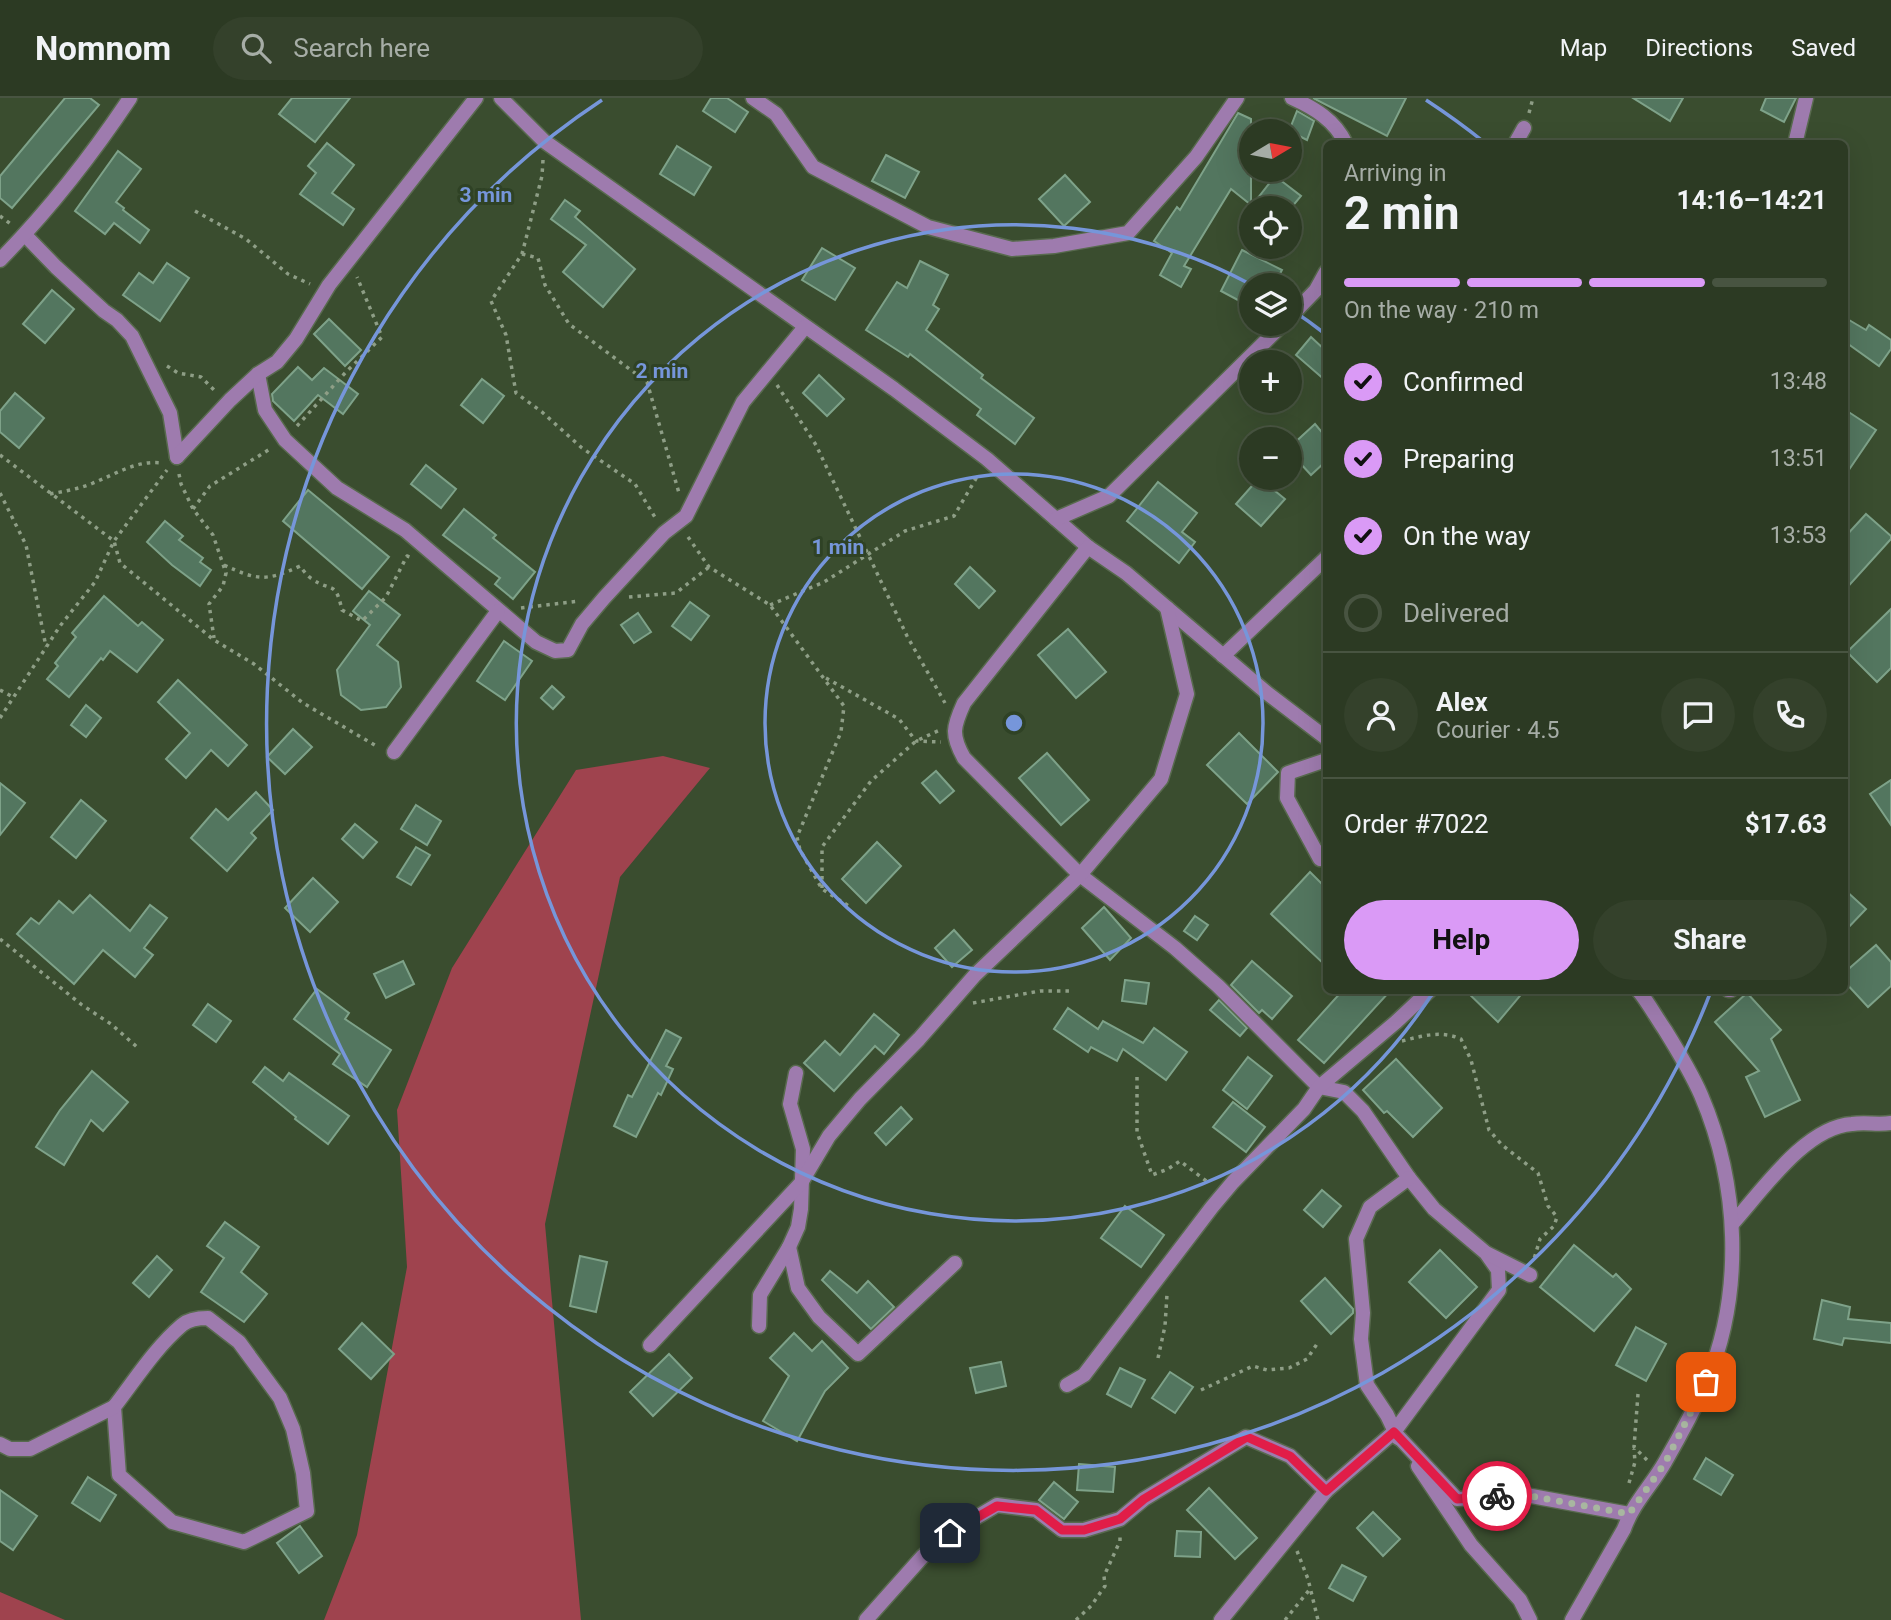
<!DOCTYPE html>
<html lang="en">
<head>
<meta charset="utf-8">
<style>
  :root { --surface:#2c3a23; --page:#34412b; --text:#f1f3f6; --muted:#a6ada6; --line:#485441; --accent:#da9af6 }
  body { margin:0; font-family:Roboto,sans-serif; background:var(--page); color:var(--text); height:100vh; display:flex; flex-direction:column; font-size:26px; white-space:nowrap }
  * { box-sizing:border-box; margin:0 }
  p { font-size:23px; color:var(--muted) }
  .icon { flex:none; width:38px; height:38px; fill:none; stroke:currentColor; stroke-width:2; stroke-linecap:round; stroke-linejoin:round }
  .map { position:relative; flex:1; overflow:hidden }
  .side { position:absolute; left:1323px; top:42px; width:525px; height:854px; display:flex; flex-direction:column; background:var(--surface); border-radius:10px; box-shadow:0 7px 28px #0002,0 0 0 2px var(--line) }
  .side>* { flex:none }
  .needle { width:46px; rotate:80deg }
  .fabs { position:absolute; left:1239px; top:21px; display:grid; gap:14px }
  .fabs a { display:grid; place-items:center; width:63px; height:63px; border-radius:50%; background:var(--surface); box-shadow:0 7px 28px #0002,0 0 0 2px var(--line); font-size:35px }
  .pin { position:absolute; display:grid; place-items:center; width:60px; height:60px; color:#fff; margin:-30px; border-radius:14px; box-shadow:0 4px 10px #0006 }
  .courier { position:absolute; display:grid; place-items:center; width:70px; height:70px; margin:-35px; border:5px solid #e11d48; border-radius:50%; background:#fff; color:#222; box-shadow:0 2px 9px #0007 }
  .head em { font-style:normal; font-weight:700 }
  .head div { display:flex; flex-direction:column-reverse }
  .head { display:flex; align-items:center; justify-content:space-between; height:119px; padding:0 21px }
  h1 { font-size:46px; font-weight:700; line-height:52px }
  .bar { display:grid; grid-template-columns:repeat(4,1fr); gap:10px 7px; align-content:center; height:84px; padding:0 21px }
  .bar i { height:9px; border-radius:5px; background:var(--line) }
  .bar .active { background:var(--accent) }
  .bar p { grid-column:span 4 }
  .line { display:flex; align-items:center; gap:18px; padding:0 21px; border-top:2px solid var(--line) }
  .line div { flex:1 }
  .round { display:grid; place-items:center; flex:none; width:74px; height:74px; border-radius:37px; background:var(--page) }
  ol { padding:0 21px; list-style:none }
  li { display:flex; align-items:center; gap:21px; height:77px }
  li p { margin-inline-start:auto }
  li .icon { padding:7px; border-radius:50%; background:var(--accent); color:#111; stroke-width:4 }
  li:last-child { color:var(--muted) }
  li i { width:38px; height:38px; border:4px solid var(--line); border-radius:50% }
  .button { display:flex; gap:14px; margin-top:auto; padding:14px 21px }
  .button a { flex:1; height:80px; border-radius:42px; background:var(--accent); color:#111; font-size:28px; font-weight:700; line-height:80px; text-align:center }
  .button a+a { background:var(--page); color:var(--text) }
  header { display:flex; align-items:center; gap:42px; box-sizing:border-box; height:98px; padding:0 35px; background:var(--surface); border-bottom:2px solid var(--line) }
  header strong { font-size:33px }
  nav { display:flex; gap:38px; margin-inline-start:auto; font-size:24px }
  .search { width:490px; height:63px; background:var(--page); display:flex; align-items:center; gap:18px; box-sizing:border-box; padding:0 24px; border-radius:38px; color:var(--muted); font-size:26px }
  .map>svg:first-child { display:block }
  .green { fill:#9f434e }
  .building { fill:#53765f; stroke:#7ea289; stroke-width:2 }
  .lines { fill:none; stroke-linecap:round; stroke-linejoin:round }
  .street-casing { stroke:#586a4e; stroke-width:17 }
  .path { stroke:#8e9e86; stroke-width:3.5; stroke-dasharray:3.5 5; stroke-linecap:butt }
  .street { stroke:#9e7bae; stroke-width:14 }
  .done { stroke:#a8b6a0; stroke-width:7; stroke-dasharray:0 12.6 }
  .route { stroke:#e11d48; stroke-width:9 }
  .ring { fill:none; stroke:#7696da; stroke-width:3.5 }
  .centre { fill:#7696da; stroke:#2f4225; stroke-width:3.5 }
  .ring-label { font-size:21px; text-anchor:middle; font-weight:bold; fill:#7696da; stroke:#2f4225; stroke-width:6; stroke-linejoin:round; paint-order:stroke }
</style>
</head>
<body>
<header>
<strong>Nomnom</strong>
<div class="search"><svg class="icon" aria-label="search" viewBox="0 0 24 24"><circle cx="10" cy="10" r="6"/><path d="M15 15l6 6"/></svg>Search here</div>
<nav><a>Map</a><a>Directions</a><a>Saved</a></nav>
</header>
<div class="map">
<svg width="1891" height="1522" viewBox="0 0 1891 1522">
  <rect width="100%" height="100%" fill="#3a4d2f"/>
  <g class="green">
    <path d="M663 658 710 670 620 779 545 1126 581 1522H324L357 1437 407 1169 397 1012 452 870 576 672Z"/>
    <path d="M0 1494 65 1522H0Z"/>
  </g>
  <g class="building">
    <path d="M65 0H90L99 7 12 110 0 100V78Z"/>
    <path d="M292 0H350L315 44 279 16Z"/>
    <path d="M711 0H727L748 14 735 34 703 13Z"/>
    <path d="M1313 0H1406L1387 38Z"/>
    <path d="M1633 0H1683L1670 23Z"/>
    <path d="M1766 0H1796L1784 24 1761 12Z"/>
    <path d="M1297 13 1314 23 1307 42 1289 33Z"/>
    <path d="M1238 15 1251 21V107L1231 91 1184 168 1191 171 1181 189 1160 177 1172 155 1154 143 1177 109 1180 112Z"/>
    <path d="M327 45 354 67 332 95 354 111 343 127 300 96 316 75 308 68Z"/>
    <path d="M677 48 711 69 694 97 660 76Z"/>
    <path d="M118 53 141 71 116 104 124 110 123 112 149 132 140 145 114 125 105 136 75 113Z"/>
    <path d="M886 57 919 74 905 100 872 83Z"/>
    <path d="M1065 77 1090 104 1064 128 1039 101Z"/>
    <path d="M1275 78 1301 98 1291 110H1250Z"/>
    <path d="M565 102 580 113 575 119 635 171 603 209 563 174 586 147 551 121Z"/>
    <path d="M822 150 855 170 835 202 802 182Z"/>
    <path d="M1242 152 1282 172 1274 187H1251V209L1221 193Z"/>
    <path d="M920 163 948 177 933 207 939 211 926 232 983 277 981 280 1034 320 1015 346 977 317 981 311 910 256 908 259 866 232 897 184 907 190Z"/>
    <path d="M167 165 189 180 160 223 123 197 139 175 153 185Z"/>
    <path d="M52 192 74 211 45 245 23 226Z"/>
    <path d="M1844 219 1866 232 1869 227 1891 242V251L1879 268 1844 243Z"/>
    <path d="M329 221 361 252 345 268 314 236Z"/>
    <path d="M1311 239 1326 253V283L1296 257Z"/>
    <path d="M298 269 312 282 324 270 358 296 343 316 318 297 294 323 273 303 272 296Z"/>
    <path d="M819 277 844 301 827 318 803 295Z"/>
    <path d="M482 281 504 298 483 325 461 307Z"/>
    <path d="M15 295 44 320 19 350 0 334V313Z"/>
    <path d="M1844 311 1876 332 1844 379Z"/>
    <path d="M1315 326 1326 339V363L1311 377 1290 354V349Z"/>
    <path d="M426 367 456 391 441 410 411 386Z"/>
    <path d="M1259 380 1285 401 1261 428 1236 406Z"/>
    <path d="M1158 384 1197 415 1182 434 1195 444 1179 465 1127 423Z"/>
    <path d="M308 392 389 459 362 491 283 423Z"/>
    <path d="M464 411 496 437 493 440 535 474 513 501 495 486 500 480 443 437Z"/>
    <path d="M1866 416 1891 438V441L1844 493V440Z"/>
    <path d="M165 423 183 438 179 442 203 460 200 464 211 472 200 488 172 467 147 444Z"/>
    <path d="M970 469 995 493 979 510 955 486Z"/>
    <path d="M369 493 400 517 377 547 398 564 401 589 386 609 361 612 341 597 337 572 370 527 353 513Z"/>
    <path d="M104 498 138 528 142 524 163 542 137 574 110 553 103 562 101 560 69 599 47 581 58 568 55 565 76 539 72 535Z"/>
    <path d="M690 504 709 518 691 542 672 528Z"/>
    <path d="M1891 511V570L1877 584 1847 554Z"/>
    <path d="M638 515 651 534 634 545 621 527Z"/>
    <path d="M1068 531 1106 574 1076 600 1038 557Z"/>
    <path d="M504 543 532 563 505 602 477 583Z"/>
    <path d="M178 582 247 647 228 668 211 652 186 680 166 661 190 635 158 604Z"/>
    <path d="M552 588 564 599 553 611 541 600Z"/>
    <path d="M86 607 101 620 86 639 71 627Z"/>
    <path d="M293 631 312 649 285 676 267 659Z"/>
    <path d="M1239 635 1278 674 1247 706 1207 667Z"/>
    <path d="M1047 655 1089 702 1061 727 1019 680Z"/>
    <path d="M936 673 954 693 940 705 922 685Z"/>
    <path d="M1891 682V727L1870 696Z"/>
    <path d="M0 685 25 705 0 737Z"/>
    <path d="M256 694 273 712 251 735 256 740 227 773 191 740 216 711 228 722Z"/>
    <path d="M81 702 106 723 76 760 51 739Z"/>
    <path d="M416 707 441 723 427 747 401 731Z"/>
    <path d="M355 726 377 744 363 760 342 741Z"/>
    <path d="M877 744 901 768 866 805 842 781Z"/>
    <path d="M416 749 430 757 411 787 397 779Z"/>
    <path d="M1310 774 1326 790V868L1271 816Z"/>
    <path d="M313 780 338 804 310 834 285 810Z"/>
    <path d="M1844 791 1866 811 1844 834Z"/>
    <path d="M90 797 130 833 150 807 167 820 144 850 153 857 135 879 103 852 74 886 17 836 31 820 39 826 59 803 73 815Z"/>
    <path d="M1104 809 1131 840 1110 862 1082 830Z"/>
    <path d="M1195 818 1208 827 1197 842 1184 833Z"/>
    <path d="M954 832 972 852 952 869 935 850Z"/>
    <path d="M1876 847 1891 864V888L1868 909 1844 883V875Z"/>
    <path d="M403 863 414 886 386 900 374 876Z"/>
    <path d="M1252 863 1292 898 1272 921 1262 912 1259 915 1231 887Z"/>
    <path d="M1125 882 1149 885 1146 906 1122 903Z"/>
    <path d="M317 891 349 915 345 921 391 952 367 989 333 966 340 956 294 921Z"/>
    <path d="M1343 892H1391L1324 965 1298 942Z"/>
    <path d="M1465 892H1525L1498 924Z"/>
    <path d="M1747 895 1781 932 1771 941 1800 1002 1765 1019 1746 979 1759 973 1715 924Z"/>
    <path d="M1219 902 1247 930 1240 938 1210 912Z"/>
    <path d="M208 906 231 923 216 944 193 927Z"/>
    <path d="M1068 910 1098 931 1103 923 1143 945 1154 930 1187 954 1166 982 1123 951 1117 963 1091 949 1088 954 1054 931Z"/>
    <path d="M874 916 899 937 884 956 875 948 834 993 804 965 825 943 840 957Z"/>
    <path d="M666 932 681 940 666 968 673 971 661 997 658 995 636 1039 614 1028 628 997 632 999Z"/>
    <path d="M1248 959 1272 978 1247 1011 1223 992Z"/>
    <path d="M1396 961 1442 1010 1413 1039 1387 1013 1384 1015 1363 992Z"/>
    <path d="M265 969 283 983 289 975 349 1018 328 1046 295 1021 296 1019 253 984Z"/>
    <path d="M92 973 128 1004 103 1033 91 1022 64 1067 36 1049 60 1012Z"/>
    <path d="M1233 1004 1265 1029 1246 1054 1213 1029Z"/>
    <path d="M901 1009 912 1021 886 1047 875 1035Z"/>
    <path d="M1322 1092 1341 1108 1323 1129 1304 1112Z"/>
    <path d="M1125 1108 1164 1137 1141 1169 1101 1140Z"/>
    <path d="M225 1124 259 1149 241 1174 267 1196 244 1224 201 1194 224 1160 207 1148Z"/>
    <path d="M1574 1147 1613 1179 1616 1176 1631 1191 1594 1233 1540 1189Z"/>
    <path d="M1440 1152 1477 1189 1446 1220 1409 1184Z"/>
    <path d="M157 1158 172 1172 149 1199 133 1185Z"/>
    <path d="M580 1158 607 1164 596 1214 570 1208Z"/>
    <path d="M830 1173 857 1195 868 1183 894 1209 871 1231 822 1182Z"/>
    <path d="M1325 1180 1353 1211V1215L1331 1236 1301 1203Z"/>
    <path d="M1822 1202 1850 1209 1848 1221 1891 1225V1245L1844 1240 1842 1247 1814 1241Z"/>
    <path d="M362 1225 394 1256 371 1281 339 1251Z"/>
    <path d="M1636 1229 1666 1246 1646 1283 1616 1267Z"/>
    <path d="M794 1235 812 1253 822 1243 848 1270 825 1293 797 1343 763 1323 789 1278 770 1260Z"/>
    <path d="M669 1256 692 1280 653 1318 630 1294Z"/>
    <path d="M1001 1264 1006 1288 976 1295 970 1270Z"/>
    <path d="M1120 1270 1145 1282 1131 1309 1107 1296Z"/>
    <path d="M1170 1274 1193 1289 1175 1315 1152 1300Z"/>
    <path d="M1706 1360 1733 1377 1721 1397 1694 1381Z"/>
    <path d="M1079 1366 1115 1369 1113 1394 1077 1392Z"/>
    <path d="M88 1379 116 1397 100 1423 72 1405Z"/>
    <path d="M1054 1384 1078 1404 1064 1421 1039 1402Z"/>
    <path d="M1209 1390 1257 1440 1235 1461 1187 1412Z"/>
    <path d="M0 1392 37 1418 13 1452 0 1443Z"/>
    <path d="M1373 1414 1400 1441 1383 1458 1357 1430Z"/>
    <path d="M300 1428 322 1458 299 1475 277 1445Z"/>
    <path d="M1177 1433 1201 1434 1200 1459 1175 1458Z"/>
    <path d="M1342 1467 1366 1479 1353 1503 1329 1490Z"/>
  </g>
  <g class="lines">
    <defs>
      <g id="street">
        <path d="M501 0 544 43 894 291 987 361 1088 449 1126 475 1267 595 1326 640"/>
        <path d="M753 0 776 16 813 69 928 129 1012 151 1054 148 1128 135 1196 59 1237 0"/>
        <path d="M1292 0C1314 10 1335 22 1346 46"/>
        <path d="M1515 46 1524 30"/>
        <path d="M1795 46 1806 0"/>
        <path d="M25 137 56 169 104 213 117 222 132 238 170 315 177 359"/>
        <path d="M0 162C48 113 92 57 130 0"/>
        <path d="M1290 219 1316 192 1326 174"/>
        <path d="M258 276 265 312 285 342 337 390 405 432 536 544 555 553 568 552 582 526 604 500 664 435 686 418 743 304 805 229"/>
        <path d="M177 359 230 302 258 276 277 264 296 241 329 187 476 0"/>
        <path d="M1056 421 1109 398 1283 226"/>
        <path d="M1088 449 964 605C953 629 951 637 964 660L1080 777 1175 850 1218 888 1319 989 1344 994 1363 1013 1409 1080 1434 1111 1486 1155 1498 1172 1499 1192 1394 1334"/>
        <path d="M1223 558 1326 460"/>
        <path d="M394 654 498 513"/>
        <path d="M1326 662 1288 675 1287 700 1320 761 1326 752"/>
        <path d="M1728 892H1731"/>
        <path d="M1732 1126C1762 1093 1805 1029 1852 1026 1865 1024 1878 1027 1891 1025"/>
        <path d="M789 1149 798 1190 819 1219 858 1256 955 1165"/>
        <path d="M1488 1156 1530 1177"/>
        <path d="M208 1220 239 1244 280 1300 293 1331 303 1375 307 1413 244 1444 172 1424 119 1377 114 1309C135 1282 155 1250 182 1227 189 1221 199 1220 208 1220Z"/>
        <path d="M759 1228 760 1197 789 1149 798 1129 801 1111 803 1051 790 1006 796 975"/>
        <path d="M650 1247 801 1085 829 1038 860 1001 919 941 975 877 1080 777 1161 681 1187 596 1167 510"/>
        <path d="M1067 1287 1084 1277 1212 1109 1233 1084 1304 1011 1319 989 1396 924 1430 892"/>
        <path d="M1398 1340 1387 1317 1367 1287 1361 1241 1363 1215 1356 1141 1370 1109 1409 1080"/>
        <path d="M0 1346 10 1351H30L114 1309"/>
        <path d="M1418 1368 1471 1447 1520 1502 1530 1522"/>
        <path d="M866 1522 923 1458 950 1435 997 1407 1036 1412 1062 1432H1084L1120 1421 1144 1401 1246 1339 1290 1358 1326 1393 1394 1334 1457 1401 1526 1397 1629 1416"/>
        <path d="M1221 1522 1326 1393"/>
        <path d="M1572 1522 1624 1431C1633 1405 1652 1387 1665 1364 1680 1338 1695 1310 1707 1283 1744 1193 1739 1086 1701 997 1691 974 1678 953 1665 932 1656 919 1648 904 1638 892"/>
      </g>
    </defs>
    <use href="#street" class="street-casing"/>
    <g class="path">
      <path d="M1529 15 1533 0"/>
      <path d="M543 62 542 78 522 156 491 203 506 237 516 295 542 314 582 350 635 386 656 421"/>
      <path d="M195 113 246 141 288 176 310 186"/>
      <path d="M0 118 12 127"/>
      <path d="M522 156 538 160 545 187 569 226 647 284 679 395"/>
      <path d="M167 268 178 275 201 279 215 293"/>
      <path d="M777 287 816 347 907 538 945 605"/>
      <path d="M297 328 346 274 382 239 357 179"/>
      <path d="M0 357 114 443 120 465 214 542 254 566 303 605 378 649"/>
      <path d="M179 376 181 386 193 411 213 437 226 475 223 488 209 506 214 540"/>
      <path d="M0 395 26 447 46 549"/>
      <path d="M50 396C65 393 79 391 93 385 116 376 136 362 162 365"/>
      <path d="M193 411 210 388 270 351"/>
      <path d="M688 439 709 469 770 507 844 608 841 634 797 739 800 752 822 791 852 810"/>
      <path d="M224 467C256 482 266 484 300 468 303 472 307 478 312 481 332 495 335 481 342 512L362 523 386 499 407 458 410 459"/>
      <path d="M629 499 676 495 709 469"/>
      <path d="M770 507 824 484 905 433 954 418 978 377"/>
      <path d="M521 510 580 503"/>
      <path d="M826 580 899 621 916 643 941 644"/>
      <path d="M0 592 13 599"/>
      <path d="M0 620 60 528 95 484 114 443 167 372"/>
      <path d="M822 790V749L871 683 916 643 940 632"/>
      <path d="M0 841 82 907 111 926 137 949"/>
      <path d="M973 905 1040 893H1069"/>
      <path d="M1402 943C1422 938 1441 932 1461 941L1471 962 1489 1032 1502 1047 1538 1075 1548 1108 1557 1119 1554 1128 1540 1141 1534 1161"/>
      <path d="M1137 979V1034L1152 1077 1168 1071 1180 1063 1209 1085"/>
      <path d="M1158 1260 1165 1228 1167 1196"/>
      <path d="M1201 1292 1253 1268 1267 1272 1289 1270 1307 1261 1319 1243"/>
      <path d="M1638 1296 1634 1349 1647 1362"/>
      <path d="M1629 1385 1635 1364 1634 1351"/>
      <path d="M1297 1453 1308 1481 1318 1522"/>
      <path d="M1076 1522 1091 1508 1105 1488 1104 1478 1120 1443V1437"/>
      <path d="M1285 1522 1310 1491"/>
    </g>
    <use href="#street" class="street"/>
  </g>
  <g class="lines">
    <path class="done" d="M1497 1398 1525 1397 1629 1416 1665 1365 1706 1284"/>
    <path class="route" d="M950 1435 997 1408 1036 1412 1062 1432H1084L1120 1421 1144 1401 1247 1339 1290 1358 1326 1393 1394 1334 1457 1401 1497 1398"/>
  </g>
  <g class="ring">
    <circle cx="1014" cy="625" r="249"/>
    <path d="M1434 893A498 498 0 1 1 1248 185M1292 212A498 498 0 0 1 1324 235"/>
    <path d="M1711 893A747 747 0 1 1 602 2M1426 2A747 747 0 0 1 1484 44"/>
  </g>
  <circle cx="1014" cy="625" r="10" class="centre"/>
  <g class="ring-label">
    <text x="486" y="104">3 min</text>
    <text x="662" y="280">2 min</text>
    <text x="838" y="456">1 min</text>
  </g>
</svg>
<div class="fabs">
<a><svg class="needle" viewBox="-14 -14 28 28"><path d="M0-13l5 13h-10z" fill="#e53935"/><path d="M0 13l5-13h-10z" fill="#a6ada6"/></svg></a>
<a><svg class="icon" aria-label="locate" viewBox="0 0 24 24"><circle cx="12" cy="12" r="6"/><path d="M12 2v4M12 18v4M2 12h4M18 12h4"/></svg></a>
<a><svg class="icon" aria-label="layers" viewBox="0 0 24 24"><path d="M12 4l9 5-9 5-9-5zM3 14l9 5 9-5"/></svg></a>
<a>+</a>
<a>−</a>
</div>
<div class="pin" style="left:1706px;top:1284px;background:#ea580c"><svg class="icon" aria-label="bag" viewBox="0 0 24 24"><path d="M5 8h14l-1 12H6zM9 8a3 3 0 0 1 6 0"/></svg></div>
<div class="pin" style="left:950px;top:1435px;background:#1f2937"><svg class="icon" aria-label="home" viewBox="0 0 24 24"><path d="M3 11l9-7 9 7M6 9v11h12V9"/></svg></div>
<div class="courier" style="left:1497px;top:1398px"><svg class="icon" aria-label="bike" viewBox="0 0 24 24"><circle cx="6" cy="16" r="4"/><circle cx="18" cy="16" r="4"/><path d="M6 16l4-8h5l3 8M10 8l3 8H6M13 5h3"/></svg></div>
<section class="side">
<div class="head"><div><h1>2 min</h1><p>Arriving in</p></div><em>14:16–14:21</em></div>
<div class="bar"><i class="active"></i><i class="active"></i><i class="active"></i><i></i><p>On the way · 210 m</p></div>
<ol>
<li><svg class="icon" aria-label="check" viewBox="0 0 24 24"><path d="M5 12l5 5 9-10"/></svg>Confirmed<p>13:48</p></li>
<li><svg class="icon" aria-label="check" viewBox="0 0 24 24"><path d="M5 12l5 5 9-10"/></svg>Preparing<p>13:51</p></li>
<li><svg class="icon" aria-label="check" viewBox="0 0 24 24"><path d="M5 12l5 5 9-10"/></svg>On the way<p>13:53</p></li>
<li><i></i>Delivered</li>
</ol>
<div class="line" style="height:126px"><a class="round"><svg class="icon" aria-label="person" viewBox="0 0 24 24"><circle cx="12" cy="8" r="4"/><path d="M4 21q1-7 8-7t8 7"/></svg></a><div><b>Alex</b><p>Courier · 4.5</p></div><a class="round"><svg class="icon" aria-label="chat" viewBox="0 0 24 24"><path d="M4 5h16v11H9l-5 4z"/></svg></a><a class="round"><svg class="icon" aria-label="phone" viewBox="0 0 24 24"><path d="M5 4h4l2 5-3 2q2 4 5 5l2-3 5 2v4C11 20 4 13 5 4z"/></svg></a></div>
<div class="line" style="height:91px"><div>Order #7022</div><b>$17.63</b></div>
<div class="button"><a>Help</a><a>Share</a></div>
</section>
</div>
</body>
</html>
